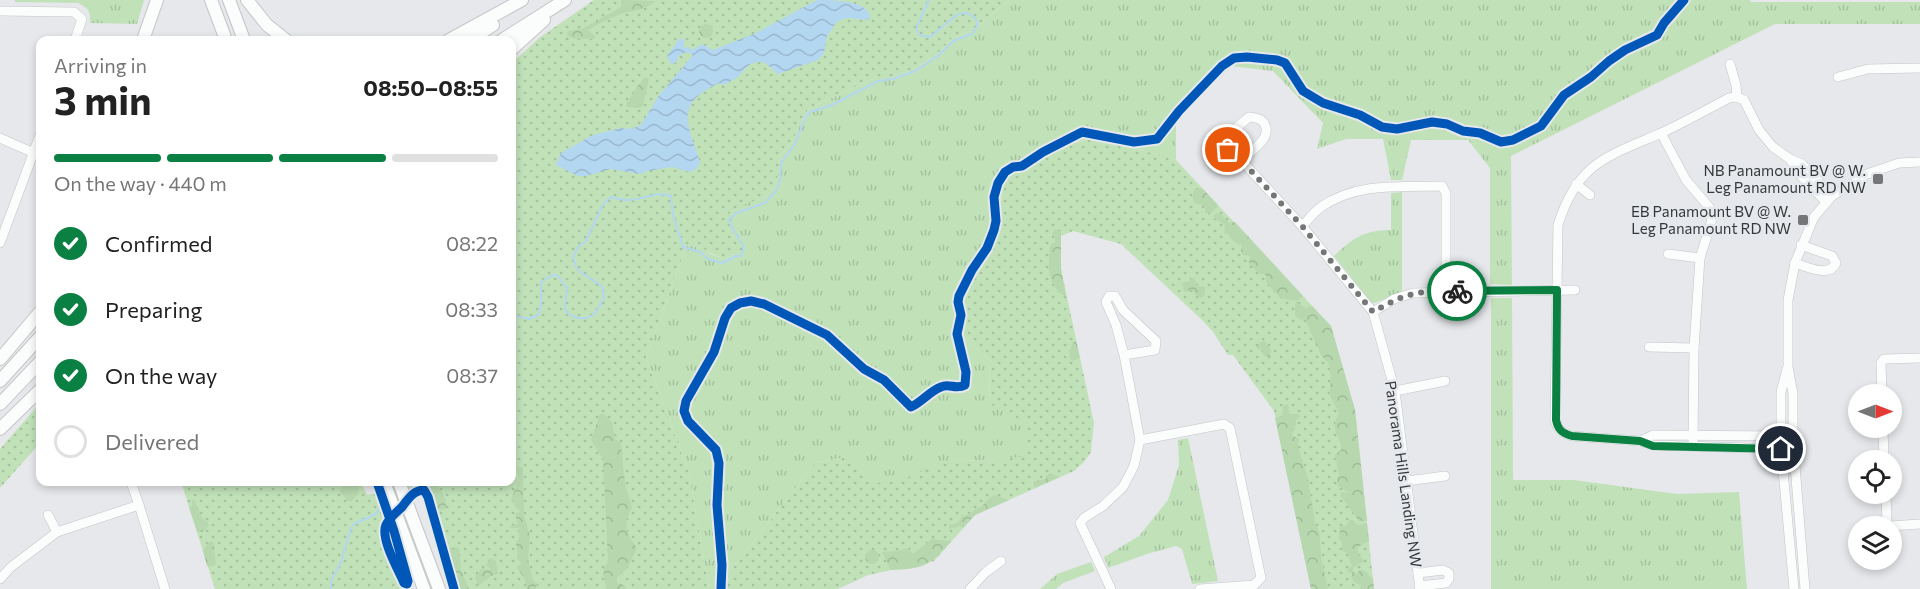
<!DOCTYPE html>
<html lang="en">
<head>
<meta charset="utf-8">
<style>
  :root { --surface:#fff; --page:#f2f2f2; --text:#222; --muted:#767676; --line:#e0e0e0; --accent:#0b8043 }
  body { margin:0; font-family:Commissioner,sans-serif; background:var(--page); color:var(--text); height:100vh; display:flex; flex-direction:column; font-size:22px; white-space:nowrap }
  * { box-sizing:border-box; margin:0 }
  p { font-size:20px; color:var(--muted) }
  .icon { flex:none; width:33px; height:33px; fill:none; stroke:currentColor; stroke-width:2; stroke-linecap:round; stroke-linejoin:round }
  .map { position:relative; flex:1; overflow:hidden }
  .sheet { position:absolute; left:36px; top:36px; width:480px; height:450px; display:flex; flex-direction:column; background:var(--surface); border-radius:12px; box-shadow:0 3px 9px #0003 }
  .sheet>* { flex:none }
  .needle { width:39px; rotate:90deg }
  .controls { position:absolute; left:1848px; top:384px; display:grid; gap:12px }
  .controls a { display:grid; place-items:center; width:54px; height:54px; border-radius:50%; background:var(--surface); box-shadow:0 3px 9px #0003; font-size:30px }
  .pin { position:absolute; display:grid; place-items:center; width:51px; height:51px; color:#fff; margin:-26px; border:3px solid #fff; border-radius:50%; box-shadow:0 2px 6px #0007 }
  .courier { position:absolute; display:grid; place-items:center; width:60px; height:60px; margin:-30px; border:4px solid #0b8043; border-radius:50%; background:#fff; color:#222; box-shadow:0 2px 8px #0007 }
  .headline em { font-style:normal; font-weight:700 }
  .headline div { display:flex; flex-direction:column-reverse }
  .headline { display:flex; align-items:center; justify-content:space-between; height:102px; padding:0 18px }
  h1 { font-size:39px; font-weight:700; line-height:45px }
  .bar { display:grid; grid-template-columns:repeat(4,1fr); gap:9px 6px; align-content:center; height:72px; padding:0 18px }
  .bar i { height:8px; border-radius:4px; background:var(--line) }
  .bar .on { background:var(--accent) }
  .bar p { grid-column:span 4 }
  ol { padding:0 18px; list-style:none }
  li { display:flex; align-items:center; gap:18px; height:66px }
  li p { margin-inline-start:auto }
  li .icon { padding:6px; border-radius:50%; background:var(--accent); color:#fff; stroke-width:4 }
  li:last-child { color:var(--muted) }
  li i { width:33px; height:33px; border:3px solid var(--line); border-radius:50% }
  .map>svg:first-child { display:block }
  .grass { fill:url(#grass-dots) }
  .forest { fill:url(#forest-crowns) }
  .park { fill:url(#park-tufts) }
  .water { fill:url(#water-waves) }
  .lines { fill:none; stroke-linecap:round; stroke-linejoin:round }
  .stream { stroke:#b3d6f1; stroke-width:2 }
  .minor-casing { stroke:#c3c5c7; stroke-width:10 }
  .major-casing { stroke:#c3c5c7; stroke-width:14 }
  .minor { stroke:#fbfcfc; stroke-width:9 }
  .major { stroke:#fbfcfc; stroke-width:12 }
  .cycleway-casing { stroke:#e5e8ec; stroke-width:13 }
  .cycleway { stroke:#0057b8; stroke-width:9 }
  .done { stroke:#747677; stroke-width:6; stroke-dasharray:0 10.8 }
  .route { stroke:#0b8043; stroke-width:8 }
  .poi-dot { fill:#747677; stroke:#e5e8ec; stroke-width:2 }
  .labels { text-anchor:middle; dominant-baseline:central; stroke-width:5; stroke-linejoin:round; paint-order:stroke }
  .poi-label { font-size:15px; fill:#363839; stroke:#e5e8ec; text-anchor:end }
  .street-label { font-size:15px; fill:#363839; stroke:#e5e8ec }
</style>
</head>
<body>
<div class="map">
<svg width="1920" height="589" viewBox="0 0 1920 589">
  <defs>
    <pattern id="grass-dots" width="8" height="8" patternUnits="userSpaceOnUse" patternTransform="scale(1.5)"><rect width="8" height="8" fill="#c1e2b9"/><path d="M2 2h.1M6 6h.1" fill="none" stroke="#a6c3a0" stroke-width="1.8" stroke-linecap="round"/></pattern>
    <pattern id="forest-crowns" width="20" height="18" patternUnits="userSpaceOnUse" patternTransform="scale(1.5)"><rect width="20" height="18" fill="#b7d8ae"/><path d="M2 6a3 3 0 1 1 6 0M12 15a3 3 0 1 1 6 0" fill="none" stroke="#9eba96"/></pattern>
    <pattern id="park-tufts" width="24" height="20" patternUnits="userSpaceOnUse" patternTransform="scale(1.5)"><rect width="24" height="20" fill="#c1e2b9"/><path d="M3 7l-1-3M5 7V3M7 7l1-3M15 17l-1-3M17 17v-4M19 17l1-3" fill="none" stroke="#a6c3a0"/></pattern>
    <pattern id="water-waves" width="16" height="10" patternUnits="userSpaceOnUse" patternTransform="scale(1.5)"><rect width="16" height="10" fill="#b3d6f1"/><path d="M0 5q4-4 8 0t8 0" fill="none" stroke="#9bb8cf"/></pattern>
  </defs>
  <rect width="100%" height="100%" fill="#e6e8eb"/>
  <g class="grass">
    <path d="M594 0H1009L971 31 951 39 938 53 914 69 892 77H876L808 109 792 142 781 155 779 163V173L774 185 765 197 755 201 742 251 724 259 697 247 687 245 646 357 689 473 709 589H460L429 490C417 486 413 493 405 501 399 507 391 514 386 522 376 537 398 573 404 589H215L181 482H361L367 495 379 492 388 482H512V63L539 38Z"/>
    <path d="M1096 137 1176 160 1331 326 1355 410 1374 589H1311L1274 411 1233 355H1228L1213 332 1202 320 1121 244 1073 231 1061 236V269L1094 423 1091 452 1084 462 1074 471 975 515 934 561 868 575 838 589H725L731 570 815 463 845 457 930 467 952 460 998 461 990 404 989 360 963 337 966 305 963 303 964 289 982 263 997 230 1004 184 1011 170 1025 167 1070 141 1076 143Z"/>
    <path d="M40 403V443L0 488V449Z"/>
  </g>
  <g class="forest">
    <path d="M621 0 655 1C645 11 631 10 618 15 608 19 597 24 588 30L595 36V39H576L567 36 568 31 582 29 621 7Z"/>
    <circle cx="706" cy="31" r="7"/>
    <path d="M645 77 649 79 643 105 641 108 627 107 626 105 636 88Z"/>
    <path d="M1202 188 1218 205 1211 213H1205V206L1195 203C1192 198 1192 194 1195 189Z"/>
    <path d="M1217 213 1221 214 1229 223 1235 222 1303 296 1297 301 1281 298 1266 282V275L1258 273 1249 263 1250 256 1243 255 1241 251 1242 245C1234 243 1232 240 1228 234L1224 233 1225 225 1214 218V215Z"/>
    <path d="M1055 229 1061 232V269L1066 297C1046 285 1048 266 1050 245L1055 242V236L1052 234Z"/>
    <path d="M1191 278H1194L1198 286 1205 287 1204 296 1200 298 1191 290 1184 292 1182 283 1190 281Z"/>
    <path d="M1297 302 1305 308 1312 306 1331 326 1355 410 1367 521H1359L1340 495 1342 492 1349 493 1338 486 1337 478 1339 475 1335 455 1341 450C1342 433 1328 434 1339 413L1329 394 1331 380 1329 364 1321 355 1305 319 1301 320 1295 316V304Z"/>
    <path d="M1076 341 1080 358 1073 361 1069 358 1072 343Z"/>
    <path d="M1265 341 1271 350 1270 356 1263 355V351L1256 348 1260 342Z"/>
    <path d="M1287 404 1289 407 1288 412 1290 414H1298L1300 416 1298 420 1296 419V424L1292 435 1299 439 1298 446 1308 479 1315 522 1320 535 1321 557 1328 589H1311L1275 418 1282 416 1283 406Z"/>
    <path d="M600 414H604L612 422 615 439 621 443 625 484 632 508C622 524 626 534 637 548L628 567 616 579 618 584 625 586 626 589H606L603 570 608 562 603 459 591 440Z"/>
    <path d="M517 466 523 468 524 516 530 536 528 559 533 580 537 584 535 589H527L524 578 517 568 522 563 516 558 519 554 517 552 516 542 519 539V528H511L510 526 518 524 515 514 520 511 516 508 511 499 519 480Z"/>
    <path d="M1050 473 1059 477 1035 488 1033 484 1036 481 1046 479V476Z"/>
    <path d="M345 482H359L358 494 351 502 347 501 340 490Z"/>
    <path d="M433 485H437C443 493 447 499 446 509L435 510 429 489Z"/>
    <path d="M995 495 1009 500 975 515 963 528 960 526 949 529V525L959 522 962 514 965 516 982 506 988 499Z"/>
    <path d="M194 499 202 518 207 521 209 526 202 532 197 531 189 507 192 506V500Z"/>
    <path d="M1350 519 1358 525 1367 524 1369 541 1358 547V554L1363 559V562L1354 567 1352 572 1349 573 1347 570 1352 566 1347 553 1342 551V542L1339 539 1340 527 1346 526Z"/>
    <path d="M932 539 951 541C930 566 924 569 891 570L882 552 898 551 908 548 913 554Z"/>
    <path d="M213 541 216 564 214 566H207L203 551 208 543Z"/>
    <path d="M457 547 459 548 461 570 469 589H460L447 549Z"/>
    <circle cx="872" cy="557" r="7"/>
    <path d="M490 558 496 561 498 574 491 576 478 586 475 577 482 568 490 570V568L486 566Z"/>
    <path d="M1360 570H1363L1373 579 1374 589H1360L1361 585C1355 584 1354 582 1351 577L1353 573 1356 574Z"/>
  </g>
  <g class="park">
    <path d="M15 0H144L137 24 90 23C91 11 88 8 78 3L15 2Z"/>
    <path d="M1009 0H1750L1751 2H1920V24H1775L1511 156 1512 285 1490 284V168L1468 140H1411L1402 180H1391L1383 139H1346L1317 149 1323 123 1273 71 1232 66 1176 119V160L1096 137 1075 143 1070 141 1025 167 1011 170 1004 184 997 230 982 263 964 288V303L966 304 963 337 989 360 990 404 1026 423 1028 455 998 461 952 460 906 478 877 483 864 479 858 464 845 457 815 463 731 570 725 589H709L689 473 646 357 687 245 703 248 711 254 724 259 742 251V247C735 237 726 226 729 213L739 206 765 197 774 185 779 173V163L781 155 792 142 808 109 876 77H892L914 69 938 53 951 39 971 31Z"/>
    <path d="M1402 192V292L1374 303 1371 302 1334 256C1353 238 1364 230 1391 230V193Z"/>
    <path d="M1491 298H1512L1513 480H1574L1677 494 1739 492 1747 589H1491Z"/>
    <path d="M1188 438 1218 581 1192 584 1182 549 1176 546 1147 554 1108 568 1104 557 1139 536 1168 500 1179 465 1178 440Z"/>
    <path d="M1091 562 1095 571 1063 583 1056 589H1040L1057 574Z"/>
  </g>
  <path class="water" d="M817 0C833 0 868 0 870 17L868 20 848 18 842 19 836 23 827 36 824 53 818 60 778 74 764 62C747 62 749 66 738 77 734 80 728 82 724 85L720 83C713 85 709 89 703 92 674 111 694 138 700 163L696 169 690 172 672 167 648 171 640 174 611 169 586 176H578L556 165 561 153 593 135 621 128 631 129 641 125 658 97 693 55 687 52 680 55 675 63 671 64 667 56 679 39H684V48L688 47 692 50 702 44 713 50 756 33Z"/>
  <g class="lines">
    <g class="stream">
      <path d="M512 315 529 319 538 315 541 306V282L551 276 557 275 567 288C567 294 564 302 565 308 568 319 586 321 594 314 599 309 601 303 604 297L602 286 580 272 576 267 573 257 578 247 586 241 603 204 611 197C616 198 621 200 626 200 641 201 657 190 671 196L673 215 683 247 700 252 708 259 723 263 736 256H741L744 247 733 229 729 220 736 213 765 203 776 191 780 181 781 163 795 144 806 116 810 112 832 105 878 81 893 79 915 71 938 56 953 41 972 34 977 27V21L974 17 967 13 958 14 930 37 920 35 917 30V26L929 0"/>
      <path d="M331 589V581L341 562 351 528 354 524 376 514 385 499"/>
    </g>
    <defs>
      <g id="minor">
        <path d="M0 11 74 12 82 19 75 40"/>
        <path d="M1730 64 1736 85 1737 97"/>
        <path d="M1838 77 1868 69 1920 68"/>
        <path d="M1661 133 1686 180 1709 207 1712 214 1711 223 1700 258 1694 348 1693 447"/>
        <path d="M0 138 34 153"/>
        <path d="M1790 159 1799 174 1826 202"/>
        <path d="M1241 160C1249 152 1272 139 1265 125 1262 118 1256 118 1249 117L1229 134 1226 141 1228 150 1241 160 1302 226 1373 312 1395 391 1420 589"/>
        <path d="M1576 184 1590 195"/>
        <path d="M1302 226C1308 220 1314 212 1321 207 1357 182 1401 187 1442 186L1446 193V291"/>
        <path d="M0 243 40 135"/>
        <path d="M1668 254 1700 258"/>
        <path d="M1795 263C1807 267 1830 278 1836 263L1832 256 1801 245"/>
        <path d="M1373 312 1394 299 1413 293 1575 290"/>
        <path d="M1649 347 1694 348"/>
        <path d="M1787 369 1781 392V449L1794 589"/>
        <path d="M1395 391 1445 381"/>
        <path d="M1882 394 1881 363 1884 359 1920 358"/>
        <path d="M1883 428 1884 460"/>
        <path d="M1140 440 1224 424 1230 428 1261 578 1254 585 1200 589"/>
        <path d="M1640 441 1653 435 1781 436 1786 438"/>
        <path d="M1793 441 1781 449 1653 445 1640 441 1572 436C1562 433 1558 430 1555 420L1558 225C1577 164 1605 157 1659 134 1683 123 1706 110 1729 98L1737 97 1744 100 1759 130 1773 147 1790 159 1802 164 1832 196"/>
        <path d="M1407 481 1445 476"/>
        <path d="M131 482 139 505"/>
        <path d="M1886 494 1887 524 1890 526 1920 524"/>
        <path d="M48 515 57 532"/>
        <path d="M1418 573 1443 570 1449 573V579L1446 583 1419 586"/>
        <path d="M0 579 11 567 57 532 139 505 165 589"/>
        <path d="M970 589 986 572 1001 561"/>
        <path d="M1111 589 1080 523 1084 518 1103 506 1123 487 1134 466 1140 440 1124 355 1116 325 1106 302 1109 296H1115L1123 310 1156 341 1155 350 1124 355"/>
        <path d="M1805 589 1793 441V394L1788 367V300L1795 263 1814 217 1832 196 1867 174 1899 163 1920 162"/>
      </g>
      <g id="major">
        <path d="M211 0 226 40"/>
        <path d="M229 0 244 40"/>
        <path d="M247 0 267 25 286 40"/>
        <path d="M143 40 157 0"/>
        <path d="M449 40 522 0"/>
        <path d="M470 40 493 25"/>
        <path d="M502 40 565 0"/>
        <path d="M512 49 544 20"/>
        <path d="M0 359 40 312"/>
        <path d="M0 381 40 337"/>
        <path d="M0 404 40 362"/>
        <path d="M0 429 40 390"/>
        <path d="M384 482 424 589"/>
        <path d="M399 482 439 589"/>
      </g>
    </defs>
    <use href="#minor" class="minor-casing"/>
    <use href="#major" class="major-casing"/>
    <use href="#minor" class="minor"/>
    <use href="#major" class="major"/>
    <defs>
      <g id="cycleway">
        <path d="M377 482 394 531 408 581 407 584 404 583C398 569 380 538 386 525 389 518 397 512 402 507 408 499 414 490 424 490L428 497 454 589"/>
        <path d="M721 589 722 565 717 505 719 463 716 450 688 421 684 411 686 401 714 352 725 318 731 308 740 303 751 301 764 304 827 335 864 369 884 380 911 407C922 402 930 391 941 387 949 383 956 390 965 385L966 372 957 334 961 315 958 302 959 296 972 270 987 248 994 230 996 221 994 197 998 183 1005 172 1013 167 1022 166 1043 152 1082 132 1134 142 1157 139 1179 111 1222 66 1234 58 1247 57 1277 60 1285 63 1303 91 1323 103 1360 115 1382 127 1397 129 1432 122 1447 124 1463 131 1480 133 1501 142 1513 140 1541 126 1564 95 1591 77 1609 61 1625 50 1657 35 1664 23 1684 0"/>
      </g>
    </defs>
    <use href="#cycleway" class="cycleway-casing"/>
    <use href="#cycleway" class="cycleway"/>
  </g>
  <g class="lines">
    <path class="done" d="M1228 150 1241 160 1302 226 1373 312C1407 292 1419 291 1457 291"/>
    <path class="route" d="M1457 291 1557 290 1556 420C1558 430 1562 433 1572 436L1640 441 1653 446 1781 449"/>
  </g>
  <g class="poi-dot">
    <rect x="1872" y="173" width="12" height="12" rx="3"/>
    <rect x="1797" y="214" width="12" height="12" rx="3"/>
  </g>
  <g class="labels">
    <g class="poi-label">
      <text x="1866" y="170">NB Panamount BV @ W.<tspan x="1866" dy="17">Leg Panamount RD NW</tspan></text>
      <text x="1791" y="211">EB Panamount BV @ W.<tspan x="1791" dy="17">Leg Panamount RD NW</tspan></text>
    </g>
    <g class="street-label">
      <text transform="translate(1404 474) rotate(82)">Panorama Hills Landing NW</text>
    </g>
  </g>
</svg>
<div class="controls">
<a><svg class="needle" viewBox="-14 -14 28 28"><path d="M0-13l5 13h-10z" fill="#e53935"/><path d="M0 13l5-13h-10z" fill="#767676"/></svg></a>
<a><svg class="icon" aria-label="locate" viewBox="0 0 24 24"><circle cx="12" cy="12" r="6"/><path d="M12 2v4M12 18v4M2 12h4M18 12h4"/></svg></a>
<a><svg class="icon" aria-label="layers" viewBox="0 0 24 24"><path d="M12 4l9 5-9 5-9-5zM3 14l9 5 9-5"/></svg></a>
</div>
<div class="pin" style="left:1228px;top:150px;background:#ea580c"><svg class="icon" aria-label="bag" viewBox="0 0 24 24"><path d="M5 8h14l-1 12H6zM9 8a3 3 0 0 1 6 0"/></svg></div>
<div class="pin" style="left:1781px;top:449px;background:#1f2937"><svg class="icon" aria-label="home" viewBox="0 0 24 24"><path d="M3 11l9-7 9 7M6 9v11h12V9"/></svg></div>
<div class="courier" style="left:1457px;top:291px"><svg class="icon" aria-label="bike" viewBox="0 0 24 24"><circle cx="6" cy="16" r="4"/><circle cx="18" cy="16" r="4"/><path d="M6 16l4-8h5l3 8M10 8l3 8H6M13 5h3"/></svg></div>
<section class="sheet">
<div class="headline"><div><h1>3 min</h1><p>Arriving in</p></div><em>08:50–08:55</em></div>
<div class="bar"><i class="on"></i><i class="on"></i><i class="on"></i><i></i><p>On the way · 440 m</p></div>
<ol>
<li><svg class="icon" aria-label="check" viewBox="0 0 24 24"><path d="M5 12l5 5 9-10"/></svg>Confirmed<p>08:22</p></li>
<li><svg class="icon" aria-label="check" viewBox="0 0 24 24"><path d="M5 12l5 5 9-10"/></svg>Preparing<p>08:33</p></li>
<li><svg class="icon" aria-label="check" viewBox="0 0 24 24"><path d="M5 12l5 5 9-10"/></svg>On the way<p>08:37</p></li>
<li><i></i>Delivered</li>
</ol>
</section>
</div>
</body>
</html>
